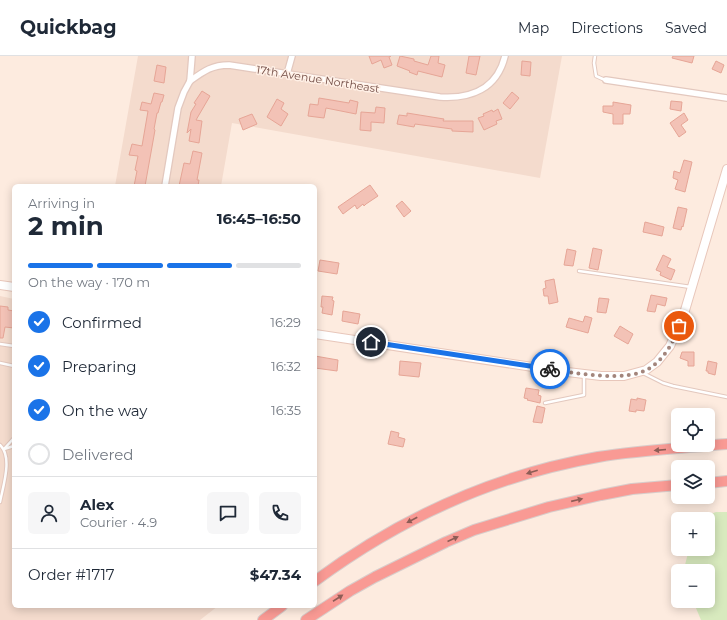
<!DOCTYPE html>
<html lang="en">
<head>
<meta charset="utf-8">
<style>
  :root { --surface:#fff; --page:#f6f6f7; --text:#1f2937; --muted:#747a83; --line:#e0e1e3; --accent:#1a73e8 }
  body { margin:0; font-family:Montserrat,sans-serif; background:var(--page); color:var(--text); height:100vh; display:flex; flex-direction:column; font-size:15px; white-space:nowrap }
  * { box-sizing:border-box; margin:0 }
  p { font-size:13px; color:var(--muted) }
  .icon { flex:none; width:22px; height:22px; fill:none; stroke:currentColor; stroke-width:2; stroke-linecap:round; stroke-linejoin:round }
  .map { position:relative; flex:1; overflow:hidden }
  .side { position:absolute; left:12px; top:128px; width:305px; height:424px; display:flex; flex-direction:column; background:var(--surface); border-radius:6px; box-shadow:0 2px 10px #0003 }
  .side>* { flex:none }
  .fabs { position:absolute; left:671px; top:352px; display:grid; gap:8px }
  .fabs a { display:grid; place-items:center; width:44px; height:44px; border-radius:6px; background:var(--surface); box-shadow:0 2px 10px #0003; font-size:20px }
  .pin { position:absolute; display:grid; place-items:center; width:34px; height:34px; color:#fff; margin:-17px; border:2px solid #fff; border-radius:50%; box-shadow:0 1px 4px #0007 }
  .courier { position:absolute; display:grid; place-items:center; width:40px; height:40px; margin:-20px; border:3px solid #1a73e8; border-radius:50%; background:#fff; color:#222; box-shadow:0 1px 5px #0007 }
  .head em { font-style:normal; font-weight:700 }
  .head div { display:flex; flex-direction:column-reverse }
  .head { display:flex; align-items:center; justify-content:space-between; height:68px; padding:0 16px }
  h1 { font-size:26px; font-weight:700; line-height:30px }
  .bar { display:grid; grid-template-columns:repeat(4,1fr); gap:6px 4px; align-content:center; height:48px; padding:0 16px }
  .bar i { height:5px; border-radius:3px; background:var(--line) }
  .bar .on { background:var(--accent) }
  .bar p { grid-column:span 4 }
  .line { display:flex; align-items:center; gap:10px; padding:0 16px; border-top:1px solid var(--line) }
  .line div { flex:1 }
  .round { display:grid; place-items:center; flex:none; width:42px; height:42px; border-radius:6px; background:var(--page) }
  ol { padding:0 16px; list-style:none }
  li { display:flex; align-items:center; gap:12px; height:44px }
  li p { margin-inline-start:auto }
  li .icon { padding:4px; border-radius:50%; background:var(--accent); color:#fff; stroke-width:4 }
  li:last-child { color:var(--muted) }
  li i { width:22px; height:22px; border:2px solid var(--line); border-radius:50% }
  header { display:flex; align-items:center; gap:24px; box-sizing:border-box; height:56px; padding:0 20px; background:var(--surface); border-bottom:1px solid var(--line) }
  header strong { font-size:19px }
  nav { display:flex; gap:22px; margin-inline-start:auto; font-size:14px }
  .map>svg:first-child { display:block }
  .residential { fill:#f4dbcd }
  .green { fill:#d8eabe }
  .building { fill:#f3c2b6; stroke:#e6a596 }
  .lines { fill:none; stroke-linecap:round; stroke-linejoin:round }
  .lane-casing { stroke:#e3c8be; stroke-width:4.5 }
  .street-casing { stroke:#e3c8be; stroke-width:8 }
  .secondary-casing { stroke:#e8c7bb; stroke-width:10 }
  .highway-casing { stroke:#d8cdcb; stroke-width:12 }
  .lane { stroke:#fff; stroke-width:2.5 }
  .street { stroke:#fff; stroke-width:5.5 }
  .secondary { stroke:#fff; stroke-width:8 }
  .highway { stroke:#f99a94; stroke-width:10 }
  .oneway { fill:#8e5d56 }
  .done { stroke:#a3857c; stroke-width:4; stroke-dasharray:0 7.2 }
  .route { stroke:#1a73e8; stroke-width:5 }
  .labels { text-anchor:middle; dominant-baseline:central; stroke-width:3; stroke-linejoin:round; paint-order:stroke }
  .street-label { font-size:11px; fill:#734e47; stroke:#fff0e6 }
</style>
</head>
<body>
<header>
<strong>Quickbag</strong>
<nav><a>Map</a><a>Directions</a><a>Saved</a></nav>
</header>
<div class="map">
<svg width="727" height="564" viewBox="0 0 727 564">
  <rect width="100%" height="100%" fill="#fdebdf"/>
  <g class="residential">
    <path d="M138 0H562L540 122 232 67 221 130H115Z"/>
    <path d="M0 240 14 243V550H218L200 564H0Z"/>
  </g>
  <path class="green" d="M716 456H727V564H701L693 545H708V515H685V509L689 493H708V463H705L708 459Z"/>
  <g class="building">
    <path d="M369 0H391L389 1 392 9 384 12 381 4 372 8Z"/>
    <path d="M400 0 414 3V5L428 9 431 0H439L438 7 445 9 442 21 418 15 417 19 409 16 410 15 397 10Z"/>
    <path d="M469 0H480L476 19 466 17Z"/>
    <path d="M673 0H694L692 7 672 2Z"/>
    <path d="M522 5 531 6 530 20 521 19Z"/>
    <path d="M716 5 724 9 721 17 712 13Z"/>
    <path d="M157 9 166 11 164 27 154 25Z"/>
    <path d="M202 35 210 40 196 64 202 65 199 87 189 85 191 73 187 77 191 56 196 48 194 47Z"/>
    <path d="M512 36 519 42 510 53 503 47Z"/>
    <path d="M154 37 164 39 162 46H161L158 57H157L154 73 155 74 145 130H134L137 115 135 114 138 100 129 99 132 88 142 90 148 55 140 54 142 46 151 48Z"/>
    <path d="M319 42 349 47 350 44 358 46 356 58 326 52 324 62 308 60 310 48 318 49Z"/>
    <path d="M277 43 284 47 281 53 288 58 281 70 267 61Z"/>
    <path d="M671 45 682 46 681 55 670 53Z"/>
    <path d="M613 46 631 49 630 58H623V68H613V58L603 56V50H613Z"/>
    <path d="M376 51 385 52 384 67 371 66V75L360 74 361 56 375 57Z"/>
    <path d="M498 53 502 63 496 65 497 68 484 74 478 62 484 60 483 58 492 54 493 56Z"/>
    <path d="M407 57 444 63 443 65H473V76L452 75V73L415 68 414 71 397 68 399 59 407 60Z"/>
    <path d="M684 57 688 64 681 69 686 76 679 81 670 67Z"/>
    <path d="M252 58 257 68 243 74 239 63Z"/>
    <path d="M193 95 202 97 197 124H199L198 130H179L184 107 190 108Z"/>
    <path d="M684 104 692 106 685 136 675 133 678 124 673 122 674 115 680 117Z"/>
    <path d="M370 129 378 140 366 148 364 150 363 148 357 153 355 149 343 158 338 151Z"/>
    <path d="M402 145 411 155 404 161 396 150Z"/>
    <path d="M678 151 687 153 683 171 682 170 681 174 673 172Z"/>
    <path d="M645 166 664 171 662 180 643 176Z"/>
    <path d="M593 192 602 194 598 214 589 212Z"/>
    <path d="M567 193 576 195 573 210 564 209Z"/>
    <path d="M663 199 671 203 667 211 675 214 671 224 660 219 661 216 656 214Z"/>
    <path d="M320 204 339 207 337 218 318 215Z"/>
    <path d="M554 223 558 246 549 248 548 240H544L543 233 546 232 545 225Z"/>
    <path d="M651 239 667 242 665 250 657 248 655 256 647 255Z"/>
    <path d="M322 240 333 241 332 244 334 245 332 259 322 257 323 251H321Z"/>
    <path d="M599 242 609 243 606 257 597 256Z"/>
    <path d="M0 250 8 251V254L14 255V272L5 271 3 282H0Z"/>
    <path d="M343 255 360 258 358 268 342 265Z"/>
    <path d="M585 260 592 262 588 277 566 271 569 262 583 266Z"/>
    <path d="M620 270 633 278 628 288 614 280Z"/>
    <path d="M682 296H694V310H688V305L680 302Z"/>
    <path d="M315 300 338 304 337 315 315 312Z"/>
    <path d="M400 305 421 307 419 321 399 319Z"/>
    <path d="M708 305 717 307 715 319 708 317V315H706Z"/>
    <path d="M526 332 539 334 538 339 541 340 540 347 527 344 528 343 524 342Z"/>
    <path d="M637 342 646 344 644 355 636 354V356L629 355 631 343 637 344Z"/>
    <path d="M537 350 545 352 542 367 533 366Z"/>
    <path d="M391 375 399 377 398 381 405 383 403 391 388 388Z"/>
  </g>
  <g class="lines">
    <defs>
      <g id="lane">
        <path d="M595 0 594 7 596 20 605 24"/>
        <path d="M579 215 691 231"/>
        <path d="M0 288 14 290"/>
        <path d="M0 307 14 310"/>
        <path d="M643 317 663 327 673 330 727 341"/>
        <path d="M545 347 584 339V320"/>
        <path d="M0 389C13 401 3 430 0 446"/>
        <path d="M4 393 14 382"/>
        <path d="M4 393 14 390"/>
      </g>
      <g id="street">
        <path d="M287 18 292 0"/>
        <path d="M606 24 727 42"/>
        <path d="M190 25C204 15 212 9 229 9L440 41C471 43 497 33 505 0"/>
        <path d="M165 130 178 52 184 36 190 25 192 0"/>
      </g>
      <g id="secondary">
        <path d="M0 229 14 231"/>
        <path d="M315 278 559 315 601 320H624L646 314 657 306 670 290 683 261 727 113"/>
      </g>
      <g id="highway">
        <path d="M708 427 727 425"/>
        <path d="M315 525C399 463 495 419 598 401 640 394 684 392 727 388"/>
        <path d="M263 564 282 550"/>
        <path d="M306 564 350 535 375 521 446 486 474 474 549 451 601 439 632 433 678 429"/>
      </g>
    </defs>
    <use href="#lane" class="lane-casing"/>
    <use href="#street" class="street-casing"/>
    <use href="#secondary" class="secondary-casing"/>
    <use href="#highway" class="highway-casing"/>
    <use href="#lane" class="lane"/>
    <use href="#street" class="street"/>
    <use href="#secondary" class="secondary"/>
    <use href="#highway" class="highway"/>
  </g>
  <defs><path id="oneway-solid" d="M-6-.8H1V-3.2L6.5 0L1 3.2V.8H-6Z"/></defs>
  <g class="oneway">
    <use href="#oneway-solid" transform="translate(660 394) rotate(175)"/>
    <use href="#oneway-solid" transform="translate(532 416) rotate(163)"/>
    <use href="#oneway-solid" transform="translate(577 444) rotate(-13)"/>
    <use href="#oneway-solid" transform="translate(412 464) rotate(152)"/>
    <use href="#oneway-solid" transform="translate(453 483) rotate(-24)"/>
    <use href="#oneway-solid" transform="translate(338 542) rotate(-33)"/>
  </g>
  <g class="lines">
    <path class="done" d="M550 313C575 317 627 327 650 312 664 303 674 286 679 270"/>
    <path class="route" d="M371 286 550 313"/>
  </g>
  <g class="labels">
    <g class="street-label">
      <text transform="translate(318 23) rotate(9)">17th Avenue Northeast</text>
    </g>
  </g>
</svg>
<div class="fabs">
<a><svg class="icon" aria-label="locate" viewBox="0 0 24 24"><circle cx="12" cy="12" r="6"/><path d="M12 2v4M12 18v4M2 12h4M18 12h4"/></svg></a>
<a><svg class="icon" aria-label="layers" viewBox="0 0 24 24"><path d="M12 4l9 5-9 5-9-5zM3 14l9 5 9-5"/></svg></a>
<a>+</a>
<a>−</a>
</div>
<div class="pin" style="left:679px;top:270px;background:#ea580c"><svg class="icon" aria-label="bag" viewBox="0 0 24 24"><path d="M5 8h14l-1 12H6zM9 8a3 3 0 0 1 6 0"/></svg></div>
<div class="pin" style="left:371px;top:286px;background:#1f2937"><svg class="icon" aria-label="home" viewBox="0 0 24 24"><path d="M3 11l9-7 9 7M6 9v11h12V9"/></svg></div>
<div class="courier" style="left:550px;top:313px"><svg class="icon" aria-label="bike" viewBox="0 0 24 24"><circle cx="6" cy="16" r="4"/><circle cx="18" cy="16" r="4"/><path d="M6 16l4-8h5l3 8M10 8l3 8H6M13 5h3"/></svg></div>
<section class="side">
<div class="head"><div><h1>2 min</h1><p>Arriving in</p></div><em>16:45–16:50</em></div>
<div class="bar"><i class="on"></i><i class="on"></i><i class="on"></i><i></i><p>On the way · 170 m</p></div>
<ol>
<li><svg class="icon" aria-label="check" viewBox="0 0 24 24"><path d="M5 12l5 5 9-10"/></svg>Confirmed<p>16:29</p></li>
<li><svg class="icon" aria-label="check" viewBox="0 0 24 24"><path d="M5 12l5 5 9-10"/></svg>Preparing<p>16:32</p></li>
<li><svg class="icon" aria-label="check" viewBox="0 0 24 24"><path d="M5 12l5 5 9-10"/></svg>On the way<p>16:35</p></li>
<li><i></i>Delivered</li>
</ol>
<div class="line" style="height:72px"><a class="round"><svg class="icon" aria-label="person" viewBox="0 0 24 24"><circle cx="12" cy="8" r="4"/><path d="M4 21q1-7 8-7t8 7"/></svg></a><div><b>Alex</b><p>Courier · 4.9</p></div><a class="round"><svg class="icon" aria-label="chat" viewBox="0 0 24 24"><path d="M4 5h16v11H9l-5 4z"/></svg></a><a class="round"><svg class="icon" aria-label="phone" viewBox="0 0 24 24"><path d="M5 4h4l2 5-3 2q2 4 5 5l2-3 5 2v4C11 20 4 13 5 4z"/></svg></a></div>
<div class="line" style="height:52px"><div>Order #1717</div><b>$47.34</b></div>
</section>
</div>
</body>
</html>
